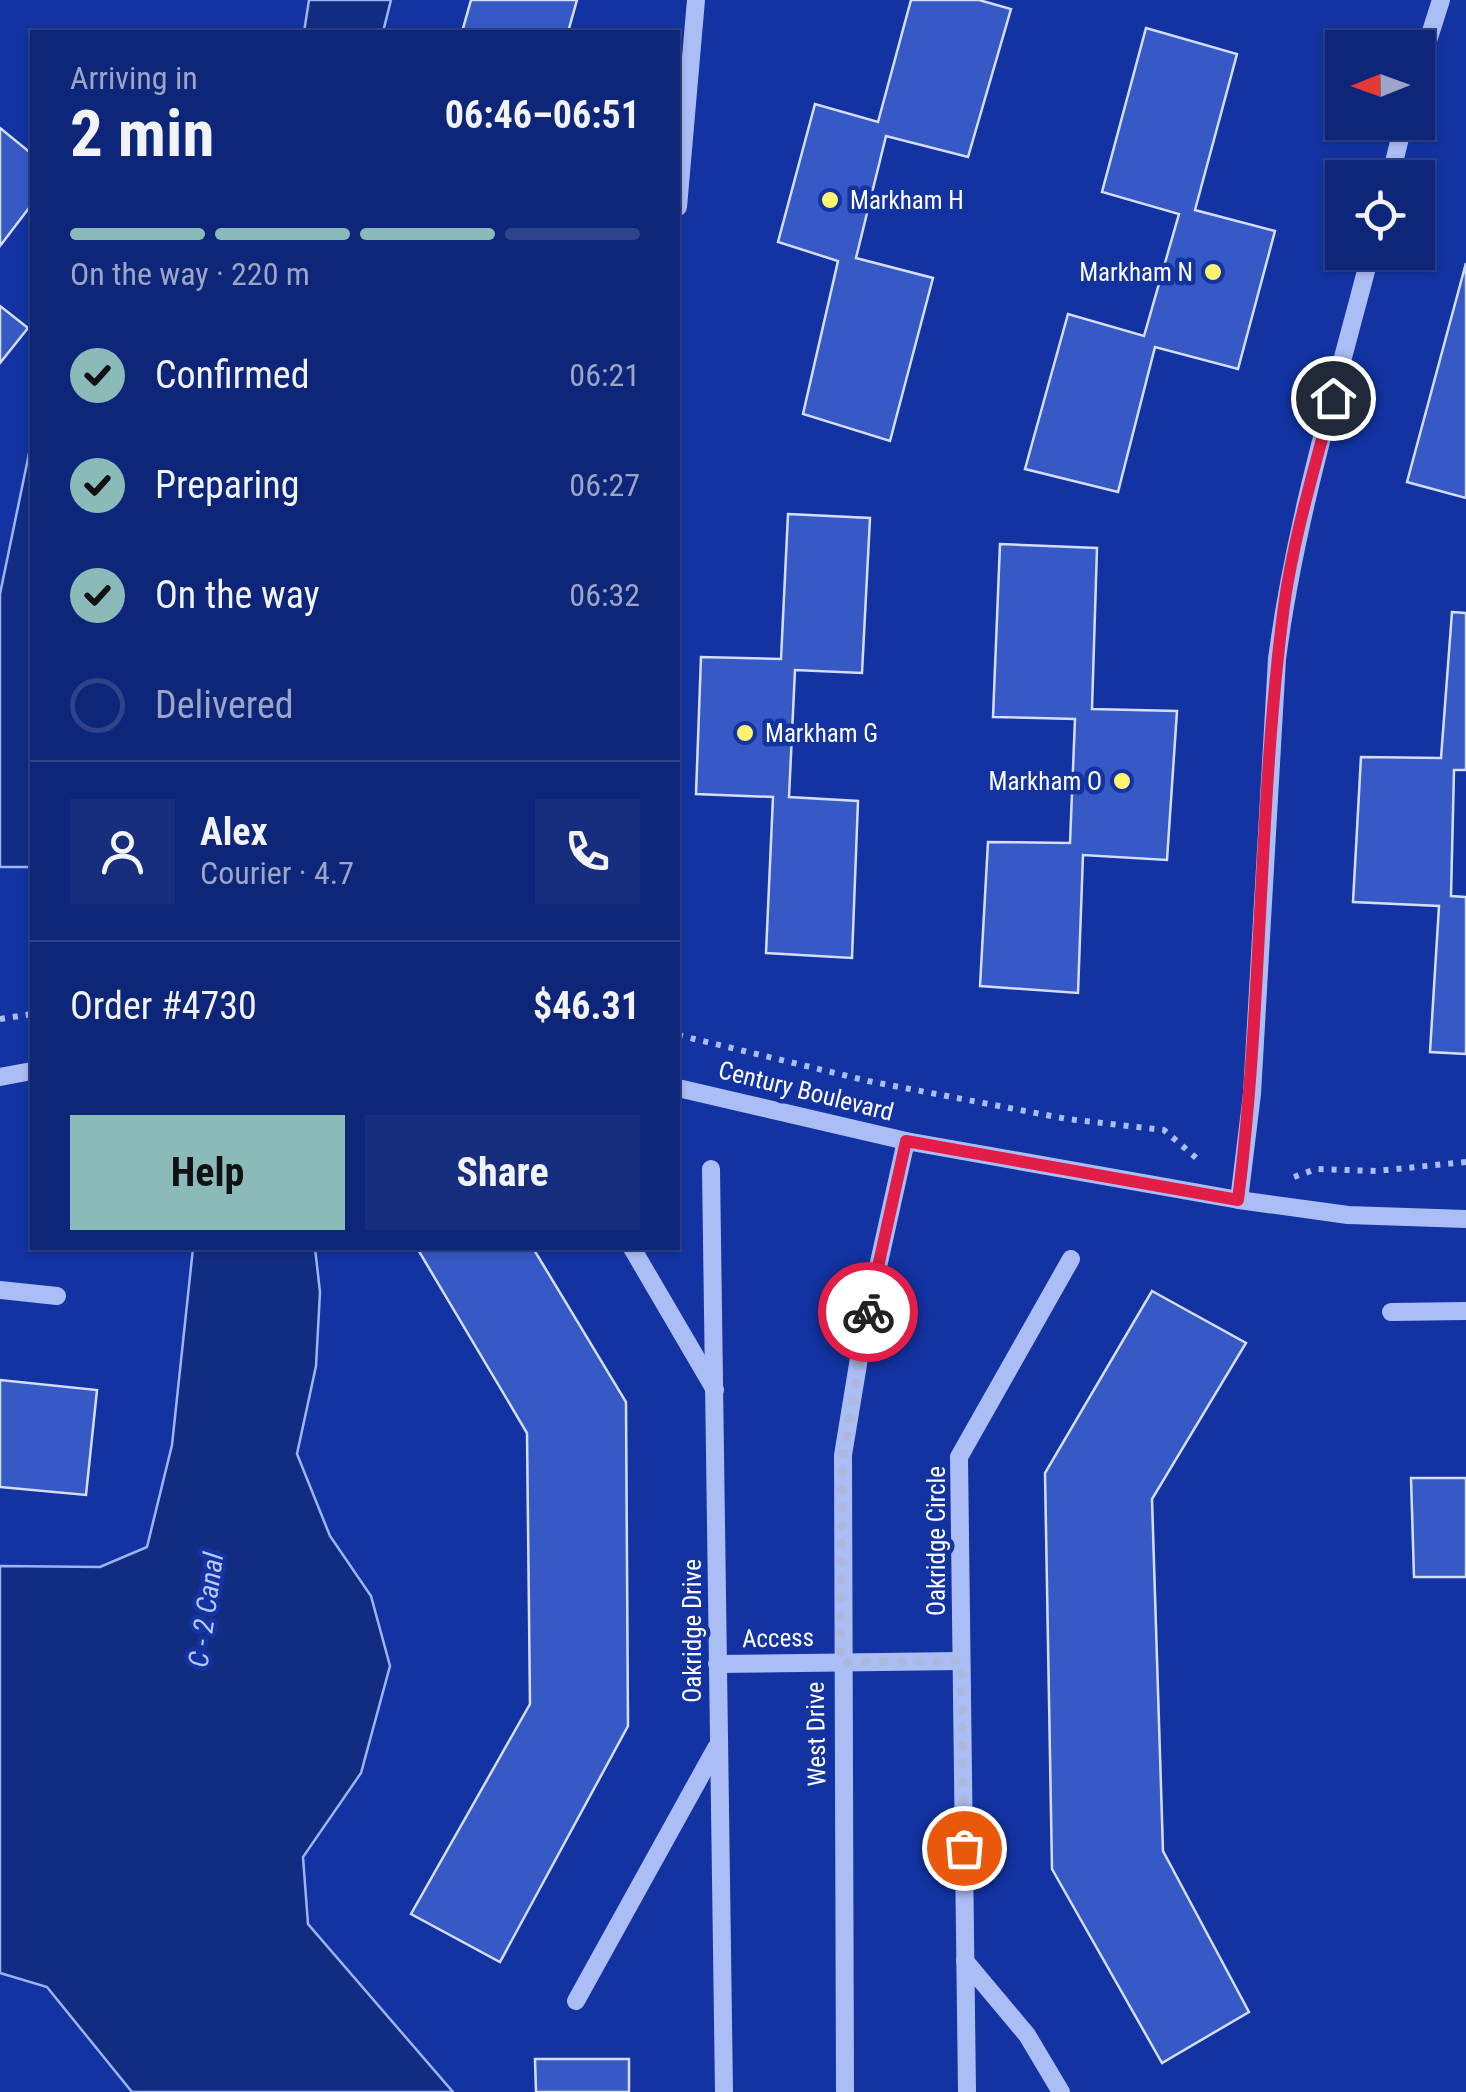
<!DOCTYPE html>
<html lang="en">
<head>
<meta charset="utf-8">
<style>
  :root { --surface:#0e2679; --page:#172e7e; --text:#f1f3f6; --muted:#9ba5c6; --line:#2e438a; --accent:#8bbbb9 }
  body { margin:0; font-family:"Roboto Condensed",sans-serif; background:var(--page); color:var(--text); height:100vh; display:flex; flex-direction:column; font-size:38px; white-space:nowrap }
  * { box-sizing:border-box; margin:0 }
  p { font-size:32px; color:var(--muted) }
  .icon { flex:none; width:55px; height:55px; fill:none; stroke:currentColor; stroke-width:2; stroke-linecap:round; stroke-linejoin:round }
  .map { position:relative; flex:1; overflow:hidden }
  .side { position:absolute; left:30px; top:30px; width:650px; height:1220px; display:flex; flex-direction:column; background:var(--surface); border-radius:0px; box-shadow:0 2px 8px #0004,0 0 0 2px var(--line) }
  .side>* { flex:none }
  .needle { width:65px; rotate:269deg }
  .controls { position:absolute; left:1325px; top:30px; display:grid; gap:20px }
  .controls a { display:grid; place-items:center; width:110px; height:110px; border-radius:0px; background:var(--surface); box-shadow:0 2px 8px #0004,0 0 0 2px var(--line); font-size:50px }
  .pin { position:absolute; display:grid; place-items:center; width:85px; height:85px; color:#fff; margin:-42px; border:5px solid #fff; border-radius:50%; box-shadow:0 2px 10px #0007 }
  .courier { position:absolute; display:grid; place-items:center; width:100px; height:100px; margin:-50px; border:8px solid #e11d48; border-radius:50%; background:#fff; color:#222; box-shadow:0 2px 12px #0007 }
  .head em { font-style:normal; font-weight:700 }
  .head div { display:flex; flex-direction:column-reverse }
  .head { display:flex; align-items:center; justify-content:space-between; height:170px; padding:0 40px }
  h1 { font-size:65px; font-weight:700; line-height:75px }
  .bar { display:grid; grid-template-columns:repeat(4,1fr); gap:15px 10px; align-content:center; height:120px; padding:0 40px }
  .bar i { height:12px; border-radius:8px; background:var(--line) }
  .bar .active { background:var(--accent) }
  .bar p { grid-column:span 4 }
  .line { display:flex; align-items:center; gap:25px; padding:0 40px; border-top:2px solid var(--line) }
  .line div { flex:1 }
  .round { display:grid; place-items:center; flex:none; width:105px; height:105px; border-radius:0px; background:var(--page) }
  ol { padding:0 40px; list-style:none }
  li { display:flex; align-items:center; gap:30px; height:110px }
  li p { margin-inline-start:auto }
  li .icon { padding:10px; border-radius:50%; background:var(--accent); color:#111; stroke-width:4 }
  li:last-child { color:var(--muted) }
  li i { width:55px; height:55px; border:5px solid var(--line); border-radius:50% }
  .action { display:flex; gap:20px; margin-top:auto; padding:20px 40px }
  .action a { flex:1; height:115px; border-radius:0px; background:var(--accent); color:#111; font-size:40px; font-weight:700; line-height:115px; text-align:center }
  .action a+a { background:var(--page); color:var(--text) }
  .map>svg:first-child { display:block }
  .water { fill:#122c82; stroke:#9db5f8; stroke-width:2.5 }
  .building { fill:#3659c6; stroke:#d4defe; stroke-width:2.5 }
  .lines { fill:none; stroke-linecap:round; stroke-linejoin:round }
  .path { stroke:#abbdf5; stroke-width:6; stroke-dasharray:5 8; stroke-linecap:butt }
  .minor { stroke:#abbdf5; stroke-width:18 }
  .done { stroke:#acb8de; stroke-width:10; stroke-dasharray:0 18 }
  .route { stroke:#e11d48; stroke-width:12 }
  .poi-dot { fill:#fff36f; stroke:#1233a1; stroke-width:4 }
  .labels { text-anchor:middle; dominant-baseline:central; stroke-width:9; stroke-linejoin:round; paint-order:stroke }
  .poi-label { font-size:25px; fill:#fff; stroke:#1233a1; text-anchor:start }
  .street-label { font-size:25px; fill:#fff; stroke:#1233a1 }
  .water-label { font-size:28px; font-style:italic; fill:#b8c9fb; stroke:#1233a1 }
</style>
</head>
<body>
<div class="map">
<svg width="1466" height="2092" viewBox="0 0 1466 2092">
  <rect width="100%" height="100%" fill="#1233a1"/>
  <g class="water">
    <path d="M309 0H391L383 32H304Z"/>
    <path d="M32 439V867H0V594Z"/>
    <path d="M193 1248H315L320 1292 316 1366 297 1454 330 1536 371 1596 390 1666 361 1773 303 1857 308 1924 453 2092H132L47 1987 0 1973V1566L100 1567 147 1547 172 1445Z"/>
  </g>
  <g class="building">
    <path d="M471 0H577L568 32H462Z"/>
    <path d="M911 0H979L1011 9 968 157 886 136 856 258 933 278 890 441 803 414 838 261 778 242 815 104 878 122Z"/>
    <path d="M1146 28 1237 54 1195 210 1275 231 1238 369 1155 347 1118 492 1025 469 1068 314 1144 336 1179 214 1102 192Z"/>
    <path d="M0 128 32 154V204L0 246Z"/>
    <path d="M1466 263V498L1407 482Z"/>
    <path d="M0 306 28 328 0 363Z"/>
    <path d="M788 514 870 518 862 673 795 670 789 797 858 801 852 958 766 953 773 797 696 794 701 657 781 659Z"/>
    <path d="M1000 544 1097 548 1092 709 1177 711 1167 860 1083 855 1078 993 980 986 988 842 1070 843 1075 719 993 717Z"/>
    <path d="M1452 612 1466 613V770H1454L1451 896 1466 897V1054L1430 1052 1439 906 1353 902 1361 757 1441 758Z"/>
    <path d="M417 1248H533L626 1402 628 1726 500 1962 411 1914 530 1704 527 1433Z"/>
    <path d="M1152 1291 1246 1343 1152 1499 1163 1851 1249 2012 1162 2063 1052 1869 1045 1473Z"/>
    <path d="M0 1380 97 1390 86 1495 0 1487Z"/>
    <path d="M1411 1478H1466V1577H1414Z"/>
    <path d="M535 2059H629V2092H536Z"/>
  </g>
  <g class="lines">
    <g class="path">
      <path d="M0 1019 32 1014"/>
      <path d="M678 1035 868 1081 1067 1119 1164 1130 1201 1162"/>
      <path d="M1294 1177 1316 1169 1376 1171 1466 1162"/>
    </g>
    <g class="minor">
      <path d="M1418 72 1441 0"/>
      <path d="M1390 178 1404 122"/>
      <path d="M678 207 696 0"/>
      <path d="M0 1077 32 1071"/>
      <path d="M678 1088 906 1141 1239 1200 1348 1215 1466 1219"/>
      <path d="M711 1169 724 2092"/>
      <path d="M1239 1200 1252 1094 1277 659C1295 521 1336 387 1371 252"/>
      <path d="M632 1248 715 1390"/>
      <path d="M0 1290 57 1296"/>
      <path d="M1391 1312 1466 1311"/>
      <path d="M717 1664 961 1661"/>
      <path d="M965 1961 1027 2035 1061 2092"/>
      <path d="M576 2001 716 1748"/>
      <path d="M845 2092 843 1455 863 1334 906 1141"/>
      <path d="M967 2092 959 1457 1071 1259"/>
    </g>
  </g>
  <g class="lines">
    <path class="done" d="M868 1312 843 1456 840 1662 961 1661 964 1848"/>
    <path class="route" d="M868 1312 906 1141 1238 1200C1263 1003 1258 803 1284 606 1294 535 1315 467 1333 398"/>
  </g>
  <g class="poi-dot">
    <circle cx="830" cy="200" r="10"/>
    <circle cx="1213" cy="272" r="10"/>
    <circle cx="745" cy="733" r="10"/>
    <circle cx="1122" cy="781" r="10"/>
  </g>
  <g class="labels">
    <g class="poi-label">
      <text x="850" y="200">Markham H</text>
      <text x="1193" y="272" text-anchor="end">Markham N</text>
      <text x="765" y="733">Markham G</text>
      <text x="1102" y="781" text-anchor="end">Markham O</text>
    </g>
    <g class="street-label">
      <text transform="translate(806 1091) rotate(14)">Century Boulevard</text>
      <text transform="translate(936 1541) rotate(-90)">Oakridge Circle</text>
      <text transform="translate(692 1631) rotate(-90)">Oakridge Drive</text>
      <text transform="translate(778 1638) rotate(-1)">Access</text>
      <text transform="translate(816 1734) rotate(-91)">West Drive</text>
    </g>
    <g class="water-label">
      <text transform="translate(206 1610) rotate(-82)">C - 2 Canal</text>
    </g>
  </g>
</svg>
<div class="controls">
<a><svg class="needle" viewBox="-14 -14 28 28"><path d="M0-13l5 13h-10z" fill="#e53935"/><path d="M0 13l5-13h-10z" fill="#9ba5c6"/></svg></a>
<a><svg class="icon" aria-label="locate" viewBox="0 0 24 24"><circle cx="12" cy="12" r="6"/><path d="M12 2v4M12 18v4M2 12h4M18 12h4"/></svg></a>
</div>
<div class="pin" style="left:964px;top:1848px;background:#ea580c"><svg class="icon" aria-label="bag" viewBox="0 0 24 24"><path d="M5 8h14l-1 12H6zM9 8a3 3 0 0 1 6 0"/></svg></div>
<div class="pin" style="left:1333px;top:398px;background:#1f2937"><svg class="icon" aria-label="home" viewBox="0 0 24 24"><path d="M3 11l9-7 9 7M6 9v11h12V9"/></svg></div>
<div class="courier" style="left:868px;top:1312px"><svg class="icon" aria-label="bike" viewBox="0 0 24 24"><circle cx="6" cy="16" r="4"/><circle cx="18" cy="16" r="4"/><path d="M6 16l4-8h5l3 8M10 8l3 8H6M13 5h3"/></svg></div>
<section class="side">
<div class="head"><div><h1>2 min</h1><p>Arriving in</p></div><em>06:46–06:51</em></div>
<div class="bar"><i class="active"></i><i class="active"></i><i class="active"></i><i></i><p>On the way · 220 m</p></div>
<ol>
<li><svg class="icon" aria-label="check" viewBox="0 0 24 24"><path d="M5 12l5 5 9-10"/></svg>Confirmed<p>06:21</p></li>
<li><svg class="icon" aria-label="check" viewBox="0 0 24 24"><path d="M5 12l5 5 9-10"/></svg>Preparing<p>06:27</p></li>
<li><svg class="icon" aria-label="check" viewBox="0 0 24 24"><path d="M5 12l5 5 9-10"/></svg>On the way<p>06:32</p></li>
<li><i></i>Delivered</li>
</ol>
<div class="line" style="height:180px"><a class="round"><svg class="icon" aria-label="person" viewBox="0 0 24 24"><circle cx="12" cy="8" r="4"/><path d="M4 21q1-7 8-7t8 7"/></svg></a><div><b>Alex</b><p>Courier · 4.7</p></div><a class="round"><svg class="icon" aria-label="phone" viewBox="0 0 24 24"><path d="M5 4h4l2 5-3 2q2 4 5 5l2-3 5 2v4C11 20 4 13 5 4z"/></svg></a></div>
<div class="line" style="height:130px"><div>Order #4730</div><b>$46.31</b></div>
<div class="action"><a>Help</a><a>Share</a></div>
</section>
</div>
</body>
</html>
